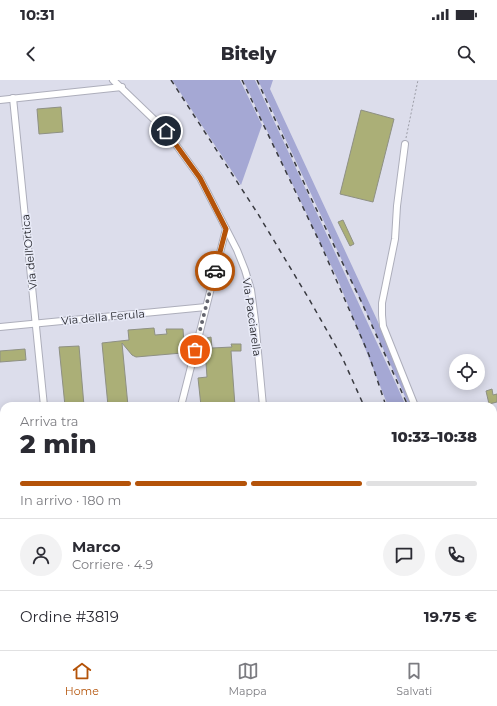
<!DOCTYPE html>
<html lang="it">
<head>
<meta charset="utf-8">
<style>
  :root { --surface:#fff; --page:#f2f2f3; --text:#2b2b33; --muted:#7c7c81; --line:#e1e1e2; --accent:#b45309 }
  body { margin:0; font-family:Montserrat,sans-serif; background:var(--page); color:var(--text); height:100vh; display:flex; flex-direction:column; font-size:15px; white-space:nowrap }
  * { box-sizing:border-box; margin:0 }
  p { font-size:13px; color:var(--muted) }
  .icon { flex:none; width:22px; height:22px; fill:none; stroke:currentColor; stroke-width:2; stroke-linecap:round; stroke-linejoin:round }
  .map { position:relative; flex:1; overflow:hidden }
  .details { position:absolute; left:0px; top:322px; width:497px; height:248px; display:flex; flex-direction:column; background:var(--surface); border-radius:12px 12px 0 0; box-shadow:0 2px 10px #0003 }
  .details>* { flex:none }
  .fabs { position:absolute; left:449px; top:274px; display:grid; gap:8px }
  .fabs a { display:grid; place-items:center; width:36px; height:36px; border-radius:50%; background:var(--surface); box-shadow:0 2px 10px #0003; font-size:20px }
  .pin { position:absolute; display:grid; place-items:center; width:34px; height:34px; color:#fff; margin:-17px; border:2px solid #fff; border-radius:50%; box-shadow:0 1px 4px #0007 }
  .courier { position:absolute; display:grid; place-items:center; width:40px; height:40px; margin:-20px; border:3px solid #b45309; border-radius:50%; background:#fff; color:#222; box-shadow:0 1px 5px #0007 }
  .overview em { font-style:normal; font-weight:800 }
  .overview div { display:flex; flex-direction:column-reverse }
  .overview { display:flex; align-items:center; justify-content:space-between; height:68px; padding:0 20px }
  h1 { font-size:26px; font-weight:800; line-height:30px }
  .bar { display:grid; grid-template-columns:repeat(4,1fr); gap:6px 4px; align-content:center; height:48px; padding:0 20px }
  .bar i { height:5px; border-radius:3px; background:var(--line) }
  .bar .active { background:var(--accent) }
  .bar p { grid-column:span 4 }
  .line { display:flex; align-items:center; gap:10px; padding:0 20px; border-top:1px solid var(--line) }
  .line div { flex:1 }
  .round { display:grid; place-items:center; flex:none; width:42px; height:42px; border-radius:21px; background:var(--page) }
  .status { display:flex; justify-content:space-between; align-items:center; height:28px; padding:0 20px; background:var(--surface); direction:ltr }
  .status svg { height:11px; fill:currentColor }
  header { display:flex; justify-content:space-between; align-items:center; height:52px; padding:0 20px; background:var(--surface); font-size:18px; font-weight:800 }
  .dock { display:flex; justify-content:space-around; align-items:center; height:56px; border-top:1px solid var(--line); background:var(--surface); font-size:11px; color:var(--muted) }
  .dock a { display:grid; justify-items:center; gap:2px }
  .dock .active { color:var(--accent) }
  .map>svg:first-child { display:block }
  .green { fill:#a5a8d4 }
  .building { fill:#abaf77; stroke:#8e9083 }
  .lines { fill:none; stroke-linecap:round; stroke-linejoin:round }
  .minor-casing { stroke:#adaebb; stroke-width:8 }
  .path { stroke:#9d9ea8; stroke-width:1; stroke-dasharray:2 2; stroke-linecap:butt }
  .minor { stroke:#fff; stroke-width:6 }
  .rail { stroke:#393a40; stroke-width:1.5; stroke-dasharray:5 5; stroke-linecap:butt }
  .done { stroke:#64656e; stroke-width:4; stroke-dasharray:0 7.2 }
  .route { stroke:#b45309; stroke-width:5 }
  .labels { text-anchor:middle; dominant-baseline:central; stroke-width:3; stroke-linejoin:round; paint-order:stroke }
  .street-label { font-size:11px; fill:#24252a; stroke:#e9ebf8 }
</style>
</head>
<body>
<div class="status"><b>10:31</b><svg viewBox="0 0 49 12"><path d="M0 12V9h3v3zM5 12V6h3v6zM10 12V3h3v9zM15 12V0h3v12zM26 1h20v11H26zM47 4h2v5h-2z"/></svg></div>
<header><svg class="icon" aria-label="back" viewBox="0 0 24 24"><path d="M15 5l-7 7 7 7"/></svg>Bitely<svg class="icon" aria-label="search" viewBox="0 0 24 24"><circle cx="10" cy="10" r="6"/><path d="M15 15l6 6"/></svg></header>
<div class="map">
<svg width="497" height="570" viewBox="0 0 497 570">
  <rect width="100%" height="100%" fill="#dcddeb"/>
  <g class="green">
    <path d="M172 0H240L262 45 241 105Z"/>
    <path d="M243 0H255L397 306 406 326H388L338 200Z"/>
    <path d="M258 0H273L270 9 417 326H409L400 305Z"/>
    <path d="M497 516V570H488L487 566H493V522Z"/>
    <path d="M119 566H288V570H115Z"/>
    <path d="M330 566H448L449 570H353Z"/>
    <path d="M455 566H485V570H456Z"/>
  </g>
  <g class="building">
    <path d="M61 27 63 52 39 54 37 29Z"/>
    <path d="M361 30 394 39 373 122 340 114Z"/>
    <path d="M343 140 354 164 350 166 338 142Z"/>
    <path d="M154 248 155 255 167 254 166 249H183L184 263H181L182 273 136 277 132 275 122 263 128 326H108L102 263 129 260 128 250Z"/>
    <path d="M211 257 212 268 232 267 231 264H241V271H231L235 326H201L198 298 207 297 205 269H208L207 258Z"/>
    <path d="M79 266 84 326H65L59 267Z"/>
    <path d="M25 269 26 280 0 282V271Z"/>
    <path d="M492 309 493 315 497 314V322L489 324 486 311Z"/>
  </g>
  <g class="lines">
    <defs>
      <g id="minor">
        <path d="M113 0 166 51 200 98 237 170 245 190 251 210 255 240 263 326"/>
        <path d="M13 18 44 326"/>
        <path d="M0 20 122 7"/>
        <path d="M405 64 397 126 395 159 382 223V235L383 246 415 326"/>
        <path d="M0 247 206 227"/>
        <path d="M181 326 226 149"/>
        <path d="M0 470H4"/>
        <path d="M493 513 497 508"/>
        <path d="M493 563 495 570"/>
        <path d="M285 566V570"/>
      </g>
    </defs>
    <use href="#minor" class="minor-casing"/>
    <g class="path">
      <path d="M406 58 418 0"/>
      <path d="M119 570 124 566"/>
    </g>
    <use href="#minor" class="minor"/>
    <g class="rail">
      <path d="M171 0 258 134 309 219 342 277 364 326"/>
      <path d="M242 0 321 165 369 275 386 326"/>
      <path d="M257 0 310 116 362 223 408 326"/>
      <path d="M449 566 450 570"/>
      <path d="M487 566 488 570"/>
    </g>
  </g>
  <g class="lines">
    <path class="done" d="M195 270 215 191"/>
    <path class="route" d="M166 51 200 98 226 149 215 191"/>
  </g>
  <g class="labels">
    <g class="street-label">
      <text transform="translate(29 172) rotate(-96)">Via dell'Ortica</text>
      <text transform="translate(103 237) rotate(-5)">Via della Ferula</text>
      <text transform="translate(252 237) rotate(82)">Via Pacciarella</text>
    </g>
  </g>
</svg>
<div class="fabs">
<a><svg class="icon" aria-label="locate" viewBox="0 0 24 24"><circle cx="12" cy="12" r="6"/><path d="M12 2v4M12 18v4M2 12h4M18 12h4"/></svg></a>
</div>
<div class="pin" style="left:195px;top:270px;background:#ea580c"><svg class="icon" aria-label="bag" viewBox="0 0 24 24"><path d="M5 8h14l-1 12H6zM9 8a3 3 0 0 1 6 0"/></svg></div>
<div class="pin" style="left:166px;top:51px;background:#1f2937"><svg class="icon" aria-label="home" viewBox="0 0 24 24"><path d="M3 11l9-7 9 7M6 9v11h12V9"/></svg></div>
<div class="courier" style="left:215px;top:191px"><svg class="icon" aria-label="car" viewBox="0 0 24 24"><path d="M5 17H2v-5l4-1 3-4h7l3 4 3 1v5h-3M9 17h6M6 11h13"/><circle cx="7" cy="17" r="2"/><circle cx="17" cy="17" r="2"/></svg></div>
<section class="details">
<div class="overview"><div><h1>2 min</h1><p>Arriva tra</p></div><em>10:33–10:38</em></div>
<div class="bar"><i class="active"></i><i class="active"></i><i class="active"></i><i></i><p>In arrivo · 180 m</p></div>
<div class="line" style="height:72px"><a class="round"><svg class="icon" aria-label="person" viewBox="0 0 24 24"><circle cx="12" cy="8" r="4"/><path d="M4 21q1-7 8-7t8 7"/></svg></a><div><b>Marco</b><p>Corriere · 4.9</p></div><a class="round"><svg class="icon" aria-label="chat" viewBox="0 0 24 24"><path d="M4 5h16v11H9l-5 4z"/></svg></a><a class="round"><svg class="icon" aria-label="phone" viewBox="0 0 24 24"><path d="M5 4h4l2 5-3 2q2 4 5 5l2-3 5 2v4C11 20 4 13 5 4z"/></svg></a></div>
<div class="line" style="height:52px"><div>Ordine #3819</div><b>19.75 €</b></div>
</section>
</div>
<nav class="dock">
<a class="active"><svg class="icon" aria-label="home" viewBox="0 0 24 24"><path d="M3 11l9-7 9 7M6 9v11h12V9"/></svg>Home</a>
<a><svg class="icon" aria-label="map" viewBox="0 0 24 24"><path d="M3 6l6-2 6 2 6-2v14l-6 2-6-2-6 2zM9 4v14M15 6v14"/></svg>Mappa</a>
<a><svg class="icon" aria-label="saved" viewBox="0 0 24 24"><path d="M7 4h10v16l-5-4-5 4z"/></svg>Salvati</a>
</nav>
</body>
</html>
